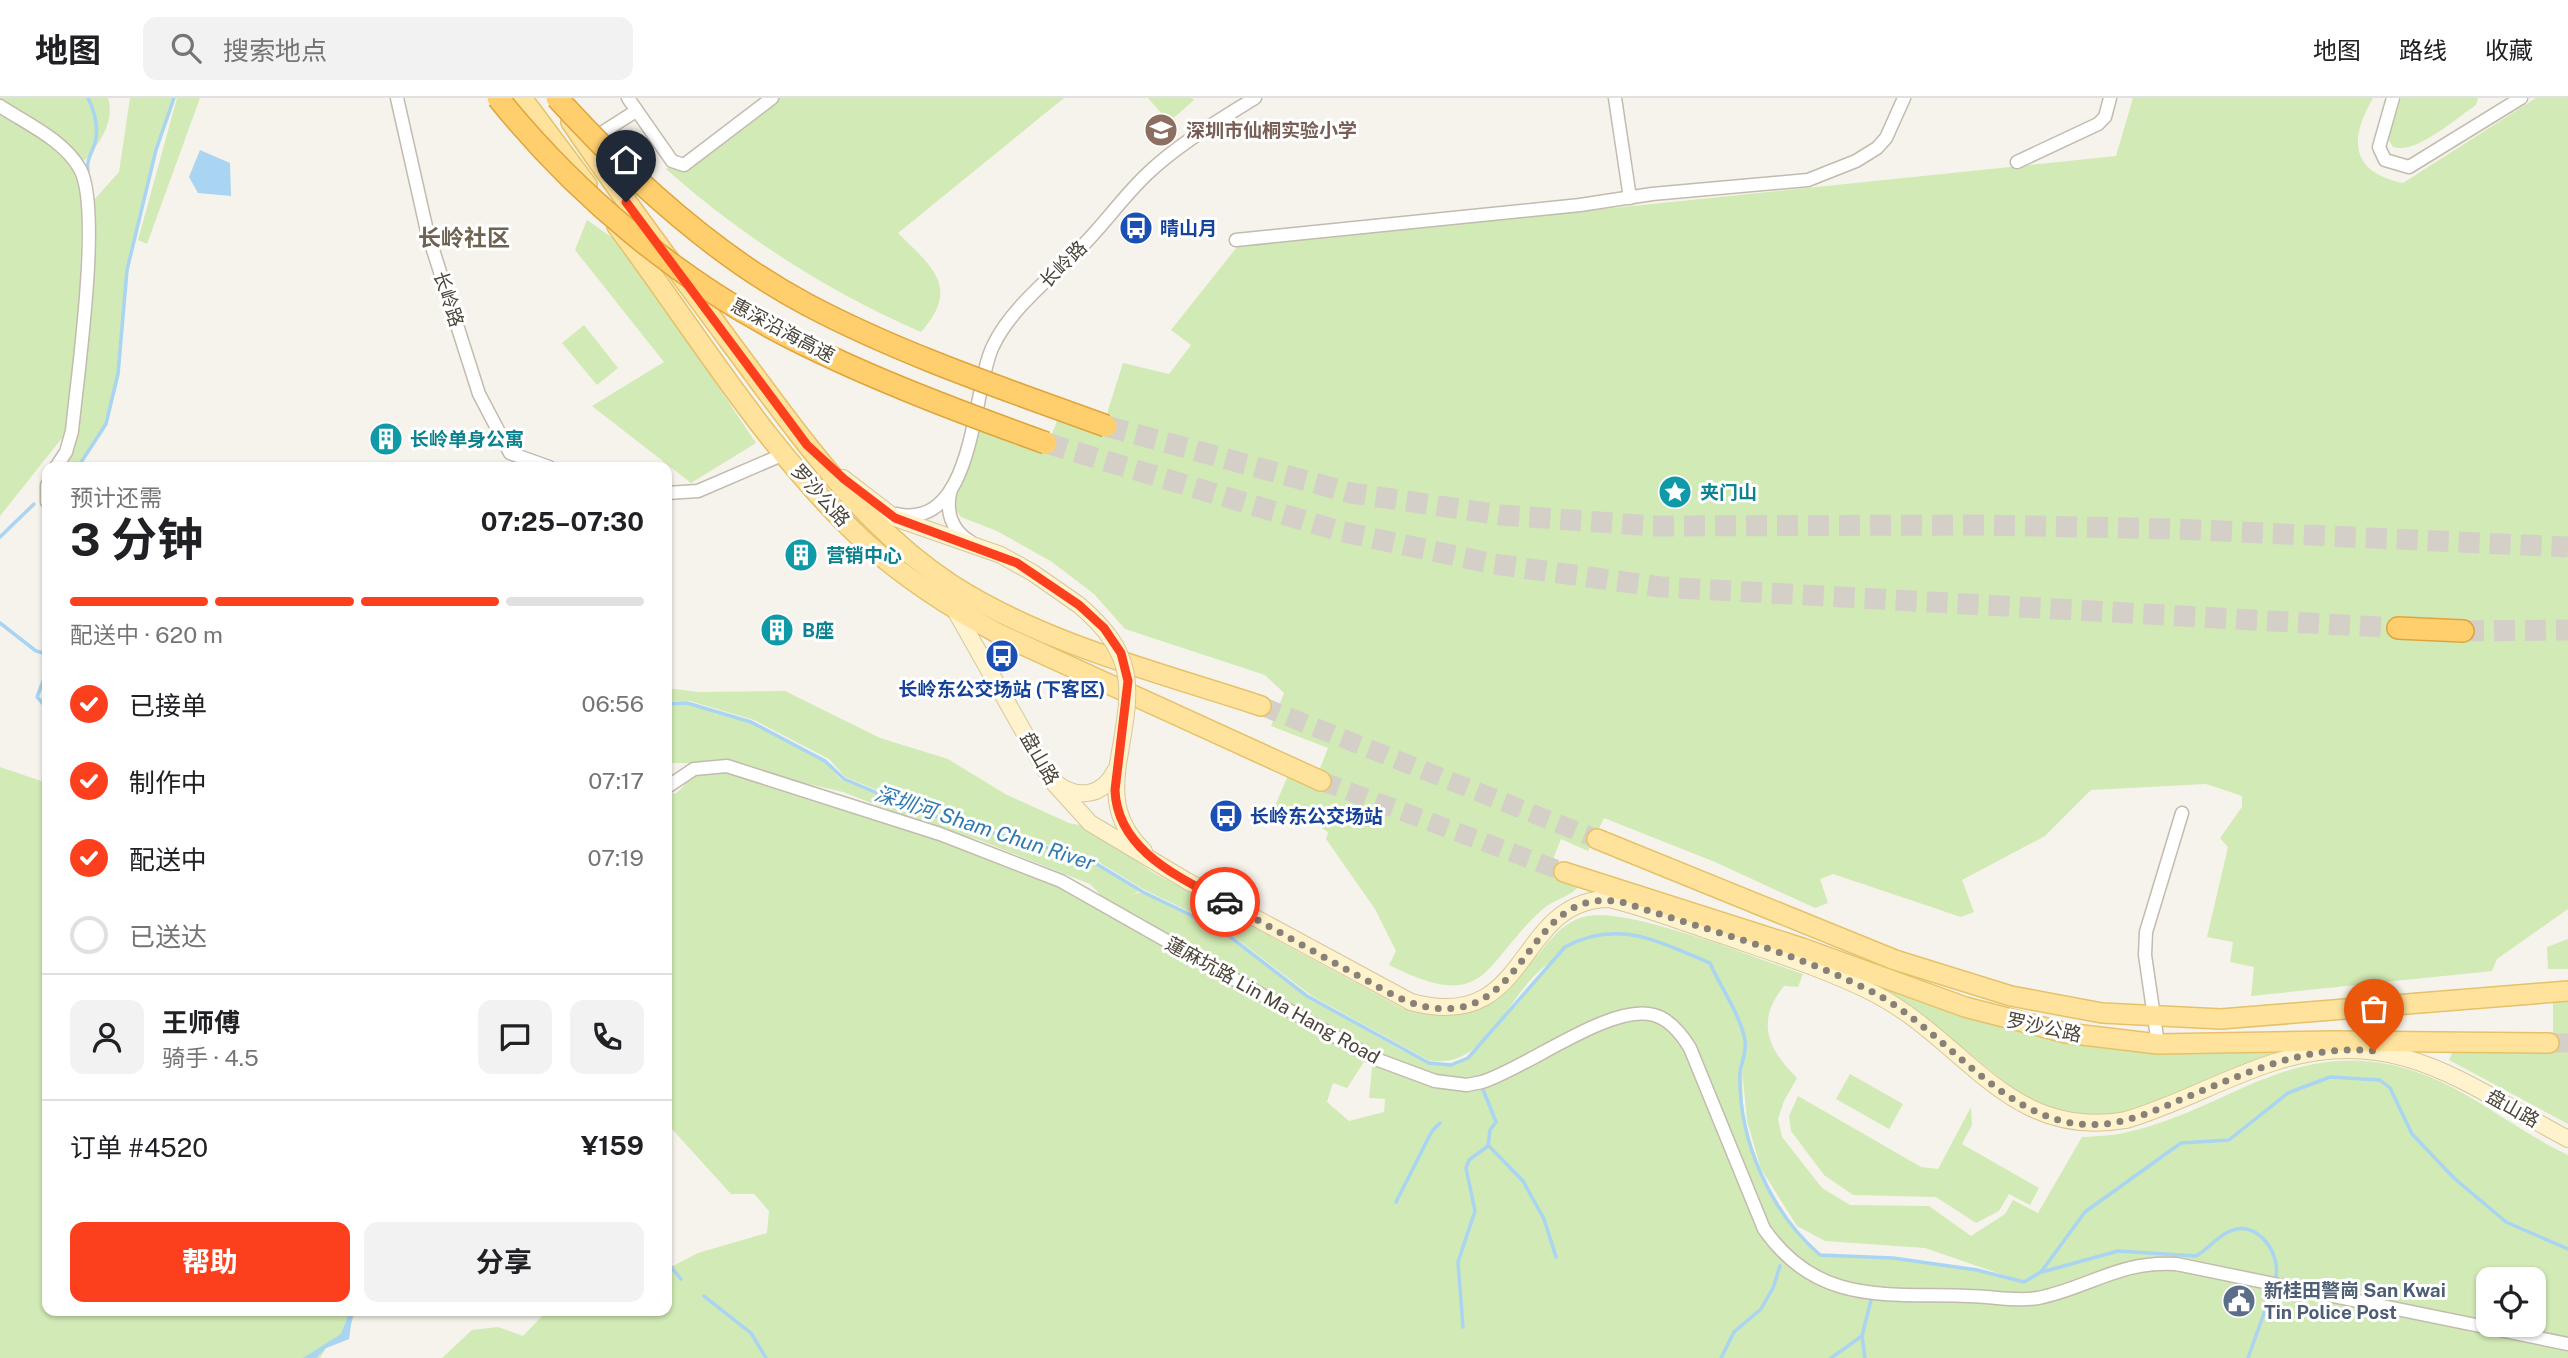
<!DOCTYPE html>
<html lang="zh">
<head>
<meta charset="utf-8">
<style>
  :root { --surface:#fff; --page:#f2f2f2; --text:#202124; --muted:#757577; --line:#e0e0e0; --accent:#fc3f1d }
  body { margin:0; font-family:"Public Sans","Noto Sans SC",sans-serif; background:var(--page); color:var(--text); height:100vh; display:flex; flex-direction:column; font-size:26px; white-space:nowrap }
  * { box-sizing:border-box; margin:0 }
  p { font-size:23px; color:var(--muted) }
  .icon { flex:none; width:38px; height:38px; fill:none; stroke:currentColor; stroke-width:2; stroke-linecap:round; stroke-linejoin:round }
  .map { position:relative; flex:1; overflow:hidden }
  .panel { position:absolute; left:42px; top:364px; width:630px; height:854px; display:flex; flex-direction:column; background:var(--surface); border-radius:14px; box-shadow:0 2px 5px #0004 }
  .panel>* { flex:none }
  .controls { position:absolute; left:2476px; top:1169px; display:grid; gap:14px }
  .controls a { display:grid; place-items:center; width:70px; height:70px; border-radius:14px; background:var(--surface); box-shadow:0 2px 5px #0004; font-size:35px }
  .pin { position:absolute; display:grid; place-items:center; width:60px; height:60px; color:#fff; margin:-72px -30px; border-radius:50% 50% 50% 0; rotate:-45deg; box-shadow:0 0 7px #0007 }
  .pin .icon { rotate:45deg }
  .courier { position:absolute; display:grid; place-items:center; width:70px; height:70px; margin:-35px; border:5px solid #fc3f1d; border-radius:50%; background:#fff; color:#222; box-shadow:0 2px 9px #0007 }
  .summary em { font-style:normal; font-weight:700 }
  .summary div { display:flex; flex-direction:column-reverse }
  .summary { display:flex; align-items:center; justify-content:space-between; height:119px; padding:0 28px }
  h1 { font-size:46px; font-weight:700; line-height:52px }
  .bar { display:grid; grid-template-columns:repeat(4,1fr); gap:10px 7px; align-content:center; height:84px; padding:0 28px }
  .bar i { height:9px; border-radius:5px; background:var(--line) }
  .bar .on { background:var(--accent) }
  .bar p { grid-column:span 4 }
  .line { display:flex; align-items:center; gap:18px; padding:0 28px; border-top:2px solid var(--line) }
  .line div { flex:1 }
  .round { display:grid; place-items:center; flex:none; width:74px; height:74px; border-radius:14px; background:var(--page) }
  ol { padding:0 28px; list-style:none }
  li { display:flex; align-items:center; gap:21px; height:77px }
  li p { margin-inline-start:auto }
  li .icon { padding:7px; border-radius:50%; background:var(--accent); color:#fff; stroke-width:4 }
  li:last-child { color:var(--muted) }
  li i { width:38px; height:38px; border:4px solid var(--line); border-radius:50% }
  .button { display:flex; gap:14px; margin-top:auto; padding:14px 28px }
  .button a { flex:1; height:80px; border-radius:14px; background:var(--accent); color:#fff; font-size:28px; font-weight:700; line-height:80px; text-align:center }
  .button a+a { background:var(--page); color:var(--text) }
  header { display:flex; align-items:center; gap:42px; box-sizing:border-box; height:98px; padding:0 35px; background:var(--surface); border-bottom:2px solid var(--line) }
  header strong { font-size:33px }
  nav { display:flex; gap:38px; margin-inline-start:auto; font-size:24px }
  .search { width:490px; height:63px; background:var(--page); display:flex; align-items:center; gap:18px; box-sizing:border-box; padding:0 24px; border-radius:14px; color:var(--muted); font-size:26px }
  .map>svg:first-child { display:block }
  .green { fill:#d2eab5; fill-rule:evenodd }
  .water { fill:#a9d4f2 }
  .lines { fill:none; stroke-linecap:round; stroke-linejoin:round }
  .stream { stroke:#a9d4f2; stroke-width:3.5 }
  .primary-tunnel { stroke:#d4d0c8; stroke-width:19; stroke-dasharray:19 10; stroke-linecap:butt }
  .motorway-tunnel { stroke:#d4d0c8; stroke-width:21; stroke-dasharray:21 10; stroke-linecap:butt }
  .minor-casing { stroke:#c2bbae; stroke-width:15 }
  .secondary-casing { stroke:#d6c79b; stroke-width:18 }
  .primary-casing { stroke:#e6c16a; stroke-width:22 }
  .motorway-casing { stroke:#e0a43c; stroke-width:24 }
  .minor { stroke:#fff; stroke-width:12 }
  .secondary { stroke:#fff3cd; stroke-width:16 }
  .primary { stroke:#ffe39c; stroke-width:19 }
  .motorway { stroke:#ffcf6e; stroke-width:21 }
  .secondary-bridge-casing { stroke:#d6c79b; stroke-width:18; stroke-linecap:butt }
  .motorway-bridge-casing { stroke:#e0a43c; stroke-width:24; stroke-linecap:butt }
  .secondary-bridge { stroke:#fff3cd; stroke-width:16 }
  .motorway-bridge { stroke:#ffcf6e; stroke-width:21 }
  .done { stroke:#878178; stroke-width:7; stroke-dasharray:0 12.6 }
  .route { stroke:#fc3f1d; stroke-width:9 }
  .labels { text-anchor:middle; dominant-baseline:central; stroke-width:6; stroke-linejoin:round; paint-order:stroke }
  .education-label { font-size:19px; font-weight:bold; fill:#785e54; stroke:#fff; text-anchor:start }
  .transit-label { font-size:19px; font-weight:bold; fill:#164399; stroke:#fff; text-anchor:start }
  .street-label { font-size:19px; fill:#4b4439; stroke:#fff }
  .culture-label { font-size:19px; font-weight:bold; fill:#0d838f; stroke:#fff; text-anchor:start }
  .service-label { font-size:19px; font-weight:bold; fill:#4e5e75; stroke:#fff; text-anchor:start }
  .water-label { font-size:21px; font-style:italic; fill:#2e7ab2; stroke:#fff }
  .quarter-label { font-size:23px; font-weight:bold; fill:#6e6250; stroke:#fff }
</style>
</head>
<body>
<header>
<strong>地图</strong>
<div class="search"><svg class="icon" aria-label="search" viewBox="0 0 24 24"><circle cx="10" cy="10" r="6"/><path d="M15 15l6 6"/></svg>搜索地点</div>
<nav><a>地图</a><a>路线</a><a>收藏</a></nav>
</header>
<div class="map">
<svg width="2568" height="1260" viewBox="0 0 2568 1260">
  <rect width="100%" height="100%" fill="#f6f3ec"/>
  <g class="green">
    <path d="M0 0H108C116 26 96 50 79 69L82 100 80 200 66 335 0 418Z"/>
    <path d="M130 0H174L157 48 127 172 118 278 106 326 78 369H60C76 282 101 191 93 103L119 74Z"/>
    <path d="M177 0H200L147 146 138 142Z"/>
    <path d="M769 0H1064L898 135C932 169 961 189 921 234 827 193 743 139 666 71Z"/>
    <path d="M1148 0H1192L1194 2 1169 24Z"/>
    <path d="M2133 0H2373C2349 41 2350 74 2403 85L2536 0H2568V811L2497 861 2492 873 2251 898 2254 869 2230 864 2233 844 2207 839 2228 749 2220 740 2242 709V698L2206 686 2091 692 2045 738 1962 782 1974 814 1961 819 1833 776 1820 781 1828 805 1815 810 1715 764 1604 720 1588 753 1561 741 1551 766 1584 779C1575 800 1560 797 1543 811 1481 866 1489 917 1389 867L1396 853 1375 811 1326 741 1328 734 1311 723 1275 708 1292 668 1317 678 1328 650 1271 628 1284 595 1265 577 1125 531 1094 496 1052 464 997 433 961 419 952 406 979 326 1045 353 1059 318 1102 331 1123 265 1169 276 1191 247 1171 232 1237 149 2116 58Z"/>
    <path d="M2401 0H2478L2476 7C2456 20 2416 57 2393 49L2388 40Z"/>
    <path d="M587 122 623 147 756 345 691 385 592 308 664 264 575 152Z"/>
    <path d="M584 227 618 270 597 287 562 245Z"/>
    <path d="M667 590 698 594 785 593 880 640 948 661 1007 697 1069 725 1089 729 1152 774 1402 910C1473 932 1502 899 1545 848 1556 835 1569 821 1588 818 1633 810 1755 860 1803 876L1798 889 1784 888C1755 924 1768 951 1797 980L1784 1003 1778 1021 1782 1039 1822 1090 1850 1107 1929 1108 1971 1138 2005 1116 2013 1102 2038 1115 2082 1039C2096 1038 2111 1038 2124 1035 2225 1014 2290 939 2404 970 2465 987 2511 1030 2568 1057V1150L2506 1122 2568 1152V1260H442L472 1232 498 1229 523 1238 547 1213H667V1171L698 1155 767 1135 769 1113 754 1096H731L671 1030 667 1031V692L675 696C686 688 692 678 688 665H667V607L687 605 714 612 716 618V613L749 624 825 663 840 681 928 716 1090 762 1140 793 1133 796 1143 794 1200 820 1237 843 1315 903 1401 952 1440 967 1460 965 1470 958 1551 864C1509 889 1488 975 1428 962L1312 898 1221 829 1143 791 1092 760 929 713 845 679 829 661 754 622 690 603 667 604ZM748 672 843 694 931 728 979 742 1090 786 1100 796 1095 801ZM1746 944 1742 970 1747 1023 1761 1071 1797 1128 1825 1143 1925 1150 2012 1180C1974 1171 1936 1165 1897 1161 1881 1159 1828 1160 1818 1155 1787 1138 1747 1056 1744 1022 1742 997 1741 967 1746 944ZM1368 958 1373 960 1369 1000 1385 1001 1384 1014 1349 1023 1327 1004 1333 985 1347 990ZM2488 1181H2534V1227H2488Z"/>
    <path d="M0 669 47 685V1213H356L349 1231V1241L326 1250 320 1260H0Z"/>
    <path d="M2568 841V871H2548L2547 849Z"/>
    <path d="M1832 865 1981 919 2293 953 2146 1009 2104 1019 2046 1011 2021 997 1931 924Z"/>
    <path d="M2553 902H2568V1026L2449 962 2461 937 2553 936Z"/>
    <path d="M1850 976 1903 1006 1889 1031 1836 1001Z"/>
    <path d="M1798 998 1921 1069 1938 1071 1971 1009 1972 1027 1962 1046 2039 1090 2030 1107 2009 1096 1999 1113 1976 1125 1936 1099 1853 1097 1824 1077 1791 1033 1789 1018Z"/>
  </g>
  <g class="water">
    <path d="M200 52 230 65 231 98 198 95 189 79Z"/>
    <path d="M350 1213H353L349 1241 326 1250 316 1260H303L341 1236Z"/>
  </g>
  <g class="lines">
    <g class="stream">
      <path d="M88 0C95 14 99 29 95 45 92 55 86 62 88 73"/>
      <path d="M78 369 106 326 118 276 127 172 156 52 174 0"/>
      <path d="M0 439 34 406"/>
      <path d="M0 525 36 553 47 556"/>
      <path d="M47 573 37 599 47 610"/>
      <path d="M667 606 687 605 751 624 825 663 844 681 928 716 1090 762 1143 794 1220 831 1307 898 1429 965 1451 967 1468 960 1565 849C1618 820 1659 844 1710 865 1720 889 1741 917 1745 943 1747 954 1741 965 1740 975 1738 1041 1770 1114 1820 1157L1893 1160 1977 1172 2024 1184 2041 1174 2085 1114 2181 1045 2229 1042 2288 995 2330 979 2380 982 2390 990 2412 1036 2454 1080 2506 1124 2568 1151"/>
      <path d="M1488 1047 1523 1083 1544 1121 1556 1159"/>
      <path d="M1396 1104 1432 1033 1440 1025"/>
      <path d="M667 1164 681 1181"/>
      <path d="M2042 1174 2118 1153 2196 1158C2208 1151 2216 1140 2228 1134 2257 1119 2283 1157 2275 1182"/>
      <path d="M704 1198 751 1235 766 1260"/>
      <path d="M1463 1229 1458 1164 1475 1113 1466 1070 1469 1062 1488 1048 1490 1032 1496 1024 1482 989"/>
      <path d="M1721 1260 1734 1234 1761 1211 1773 1190 1780 1168"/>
      <path d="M1831 1260 1862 1238"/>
      <path d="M1865 1260 1862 1238 1872 1198"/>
      <path d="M2248 1260 2273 1190"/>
    </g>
    <g class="primary-tunnel">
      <path d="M1261 608 1597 741"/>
      <path d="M1321 683 1564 774"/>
      <path d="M2549 945H2568"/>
    </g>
    <g class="motorway-tunnel">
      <path d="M1106 328 1351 395 1501 417 1653 428 1983 427 2176 431 2568 449"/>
      <path d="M1046 345 1339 433 1494 466 1661 489 2398 530"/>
      <path d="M2463 533 2568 532"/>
    </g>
    <defs>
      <g id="minor">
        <path d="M397 0 427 133 479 296 510 355 549 369"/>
        <path d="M628 0 672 63 684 67 772 0"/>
        <path d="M1615 0 1630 100"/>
        <path d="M2393 0 2379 49 2385 62 2409 69 2521 0"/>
        <path d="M0 8C27 26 64 42 80 71 102 111 77 281 72 333L66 354 56 369"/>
        <path d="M592 41 636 13"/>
        <path d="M2017 64 2098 26 2105 19 2110 0"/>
        <path d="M1236 142 1580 107 1652 96 1808 82 1856 63 1877 50 1886 40 1904 0"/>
        <path d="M47 387V404"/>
        <path d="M951 391C945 412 951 433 971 444"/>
        <path d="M667 395 698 393 784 356"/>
        <path d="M897 416C976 433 972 290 993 248 1009 214 1044 185 1070 160 1098 135 1119 103 1146 77 1177 47 1218 23 1255 0"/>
        <path d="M667 689 694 671 727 668 940 736 1061 783 1373 960 1435 983 1467 987 1482 984C1527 970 1610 905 1654 917 1669 921 1682 937 1690 950L1764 1131C1818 1208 1886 1195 1969 1198 1992 1198 2015 1204 2038 1200 2088 1190 2121 1162 2176 1166L2568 1246"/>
        <path d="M2158 946 2145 857 2146 834 2182 715"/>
      </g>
      <g id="secondary">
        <path d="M843 380 895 420 1001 457 1033 475 1079 507"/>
        <path d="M956 514 1051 682 1090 725 1187 783 1411 904C1532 937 1514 802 1609 801 1647 810 1684 825 1721 837 1773 855 1826 871 1875 896 1966 943 2009 1043 2126 1022 2177 1007 2224 980 2275 964 2397 925 2467 988 2568 1041"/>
        <path d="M1118 666C1113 701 1117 727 1144 753"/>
        <path d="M1056 685C1078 702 1103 698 1115 673"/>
      </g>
      <g id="primary">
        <path d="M522 0 587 87"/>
        <path d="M571 24C622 100 678 173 732 247 798 335 859 426 952 487 1044 546 1158 574 1261 608"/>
        <path d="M617 128C697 235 768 355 867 446 907 482 953 511 999 536L1321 683"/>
        <path d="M1597 741 1895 862 2011 898 2102 915 2221 921 2568 893"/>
        <path d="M1564 774 1802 850 1965 909 2066 935 2158 946 2333 943 2549 945"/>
      </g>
      <path id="motorway" d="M2398 530 2463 533"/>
    </defs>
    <use href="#minor" class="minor-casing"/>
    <use href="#secondary" class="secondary-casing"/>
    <use href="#primary" class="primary-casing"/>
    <use href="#motorway" class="motorway-casing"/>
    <use href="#minor" class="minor"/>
    <use href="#secondary" class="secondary"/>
    <use href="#primary" class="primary"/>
    <use href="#motorway" class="motorway"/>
    <defs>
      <path id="secondary-bridge" d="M1079 507C1141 560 1130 593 1118 666"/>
      <g id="motorway-bridge">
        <path d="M498 0C576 97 679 183 791 240 872 281 960 314 1046 345"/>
        <path d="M557 0C628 78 712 156 806 206 902 257 1005 291 1106 328"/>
      </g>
    </defs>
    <use href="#secondary-bridge" class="secondary-bridge-casing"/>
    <use href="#motorway-bridge" class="motorway-bridge-casing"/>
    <use href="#secondary-bridge" class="secondary-bridge"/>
    <use href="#motorway-bridge" class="motorway-bridge"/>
  </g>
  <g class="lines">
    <path class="done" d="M1225 804C1267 827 1309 851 1351 874 1377 887 1404 907 1434 910 1531 922 1527 782 1625 805 1707 832 1802 856 1878 897 1945 934 2002 1019 2080 1026 2116 1030 2150 1015 2182 1001 2244 976 2305 946 2374 953"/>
    <path class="route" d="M626 104 807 347 844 381 895 420 1017 465 1079 507 1104 530 1121 555 1128 583 1115 692C1117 752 1179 779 1225 804"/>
  </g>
  <defs>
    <symbol id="school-disc" viewBox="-11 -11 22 22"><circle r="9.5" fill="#8d6e63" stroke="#fff"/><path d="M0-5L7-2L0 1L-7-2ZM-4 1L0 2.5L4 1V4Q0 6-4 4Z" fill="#fff"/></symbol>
    <symbol id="bus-disc" viewBox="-11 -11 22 22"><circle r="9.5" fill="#1a4fb4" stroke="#fff"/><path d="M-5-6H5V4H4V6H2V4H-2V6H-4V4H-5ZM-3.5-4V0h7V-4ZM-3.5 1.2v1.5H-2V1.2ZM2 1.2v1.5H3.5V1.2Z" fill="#fff"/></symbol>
    <symbol id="building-disc" viewBox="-11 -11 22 22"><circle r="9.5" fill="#0f9aa8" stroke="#fff"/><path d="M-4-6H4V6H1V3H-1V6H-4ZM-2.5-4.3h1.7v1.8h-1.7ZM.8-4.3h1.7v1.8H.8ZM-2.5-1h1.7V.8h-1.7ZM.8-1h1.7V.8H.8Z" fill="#fff"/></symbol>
    <symbol id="sight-disc" viewBox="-11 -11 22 22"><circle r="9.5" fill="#0f9aa8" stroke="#fff"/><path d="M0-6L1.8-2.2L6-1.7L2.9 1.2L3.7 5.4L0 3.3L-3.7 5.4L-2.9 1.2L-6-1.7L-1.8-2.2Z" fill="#fff"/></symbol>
    <symbol id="civic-disc" viewBox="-11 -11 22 22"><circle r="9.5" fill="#5c6f8a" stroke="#fff"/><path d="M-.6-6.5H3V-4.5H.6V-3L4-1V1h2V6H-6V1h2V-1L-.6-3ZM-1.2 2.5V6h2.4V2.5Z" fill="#fff"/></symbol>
  </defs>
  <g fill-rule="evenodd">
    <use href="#school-disc" x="1142" y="13" width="38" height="38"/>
    <use href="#bus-disc" x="1117" y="111" width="38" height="38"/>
    <use href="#building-disc" x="367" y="322" width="38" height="38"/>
    <use href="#sight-disc" x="1656" y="375" width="38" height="38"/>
    <use href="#building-disc" x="782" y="438" width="38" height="38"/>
    <use href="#building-disc" x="758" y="513" width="38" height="38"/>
    <use href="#bus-disc" x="983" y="539" width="38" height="38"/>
    <use href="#bus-disc" x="1207" y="699" width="38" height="38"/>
    <use href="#civic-disc" x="2220" y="1184" width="38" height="38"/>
  </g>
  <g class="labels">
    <g class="education-label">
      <text x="1186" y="32">深圳市仙桐实验小学</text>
    </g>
    <g class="transit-label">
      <text x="1160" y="130">晴山月</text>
      <text x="1002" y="591" text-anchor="middle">长岭东公交场站 (下客区)</text>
      <text x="1250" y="718">长岭东公交场站</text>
    </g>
    <g class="street-label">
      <text transform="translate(1063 166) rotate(-45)">长岭路</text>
      <text transform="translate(449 201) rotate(72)">长岭路</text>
      <text transform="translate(783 232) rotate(28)">惠深沿海高速</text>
      <text transform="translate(821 397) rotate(48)">罗沙公路</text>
      <text transform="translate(1040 660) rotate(60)">盘山路</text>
      <text transform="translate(1273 902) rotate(29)">蓮麻坑路 Lin Ma Hang Road</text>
      <text transform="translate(2044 929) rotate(12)">罗沙公路</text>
      <text transform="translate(2513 1010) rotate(29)">盘山路</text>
    </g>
    <g class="culture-label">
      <text x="410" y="341">长岭单身公寓</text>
      <text x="1700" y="394">夹门山</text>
      <text x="826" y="457">营销中心</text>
      <text x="802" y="532">B座</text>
    </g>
    <g class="service-label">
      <text x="2264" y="1192">新桂田警崗 San Kwai<tspan x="2264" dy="22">Tin Police Post</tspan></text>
    </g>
    <g class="water-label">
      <text transform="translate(985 730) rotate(18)">深圳河 Sham Chun River</text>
    </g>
    <g class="quarter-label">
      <text x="464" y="139">长岭社区</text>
    </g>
  </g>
</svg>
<div class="controls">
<a><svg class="icon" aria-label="locate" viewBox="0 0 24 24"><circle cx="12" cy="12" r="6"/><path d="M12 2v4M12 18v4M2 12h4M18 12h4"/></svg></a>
</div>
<div class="pin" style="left:2374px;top:953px;background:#ea580c"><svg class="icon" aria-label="bag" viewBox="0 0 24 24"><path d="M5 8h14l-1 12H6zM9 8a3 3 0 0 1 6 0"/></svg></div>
<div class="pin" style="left:626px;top:104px;background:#1f2937"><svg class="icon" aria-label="home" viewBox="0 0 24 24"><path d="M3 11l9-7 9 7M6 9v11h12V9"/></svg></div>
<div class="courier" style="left:1225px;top:804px"><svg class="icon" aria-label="car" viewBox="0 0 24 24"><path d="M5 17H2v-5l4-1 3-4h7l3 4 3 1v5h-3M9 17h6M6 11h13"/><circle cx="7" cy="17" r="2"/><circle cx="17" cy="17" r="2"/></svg></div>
<section class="panel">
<div class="summary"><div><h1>3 分钟</h1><p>预计还需</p></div><em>07:25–07:30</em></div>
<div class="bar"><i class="on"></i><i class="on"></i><i class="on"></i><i></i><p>配送中 · 620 m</p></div>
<ol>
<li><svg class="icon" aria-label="check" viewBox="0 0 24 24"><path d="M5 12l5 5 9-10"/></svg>已接单<p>06:56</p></li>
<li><svg class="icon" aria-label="check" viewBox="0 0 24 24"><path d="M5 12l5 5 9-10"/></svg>制作中<p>07:17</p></li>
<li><svg class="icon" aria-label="check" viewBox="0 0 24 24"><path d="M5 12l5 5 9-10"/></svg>配送中<p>07:19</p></li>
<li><i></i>已送达</li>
</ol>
<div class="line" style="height:126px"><a class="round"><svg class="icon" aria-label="person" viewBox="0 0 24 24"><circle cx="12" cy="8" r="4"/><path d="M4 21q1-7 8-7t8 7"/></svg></a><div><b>王师傅</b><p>骑手 · 4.5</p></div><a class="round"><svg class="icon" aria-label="chat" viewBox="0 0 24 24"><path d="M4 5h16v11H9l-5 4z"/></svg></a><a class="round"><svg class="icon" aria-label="phone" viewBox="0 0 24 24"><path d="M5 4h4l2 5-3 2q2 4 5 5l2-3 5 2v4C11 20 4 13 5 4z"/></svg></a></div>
<div class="line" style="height:91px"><div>订单 #4520</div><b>¥159</b></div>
<div class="button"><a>帮助</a><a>分享</a></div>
</section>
</div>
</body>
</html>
